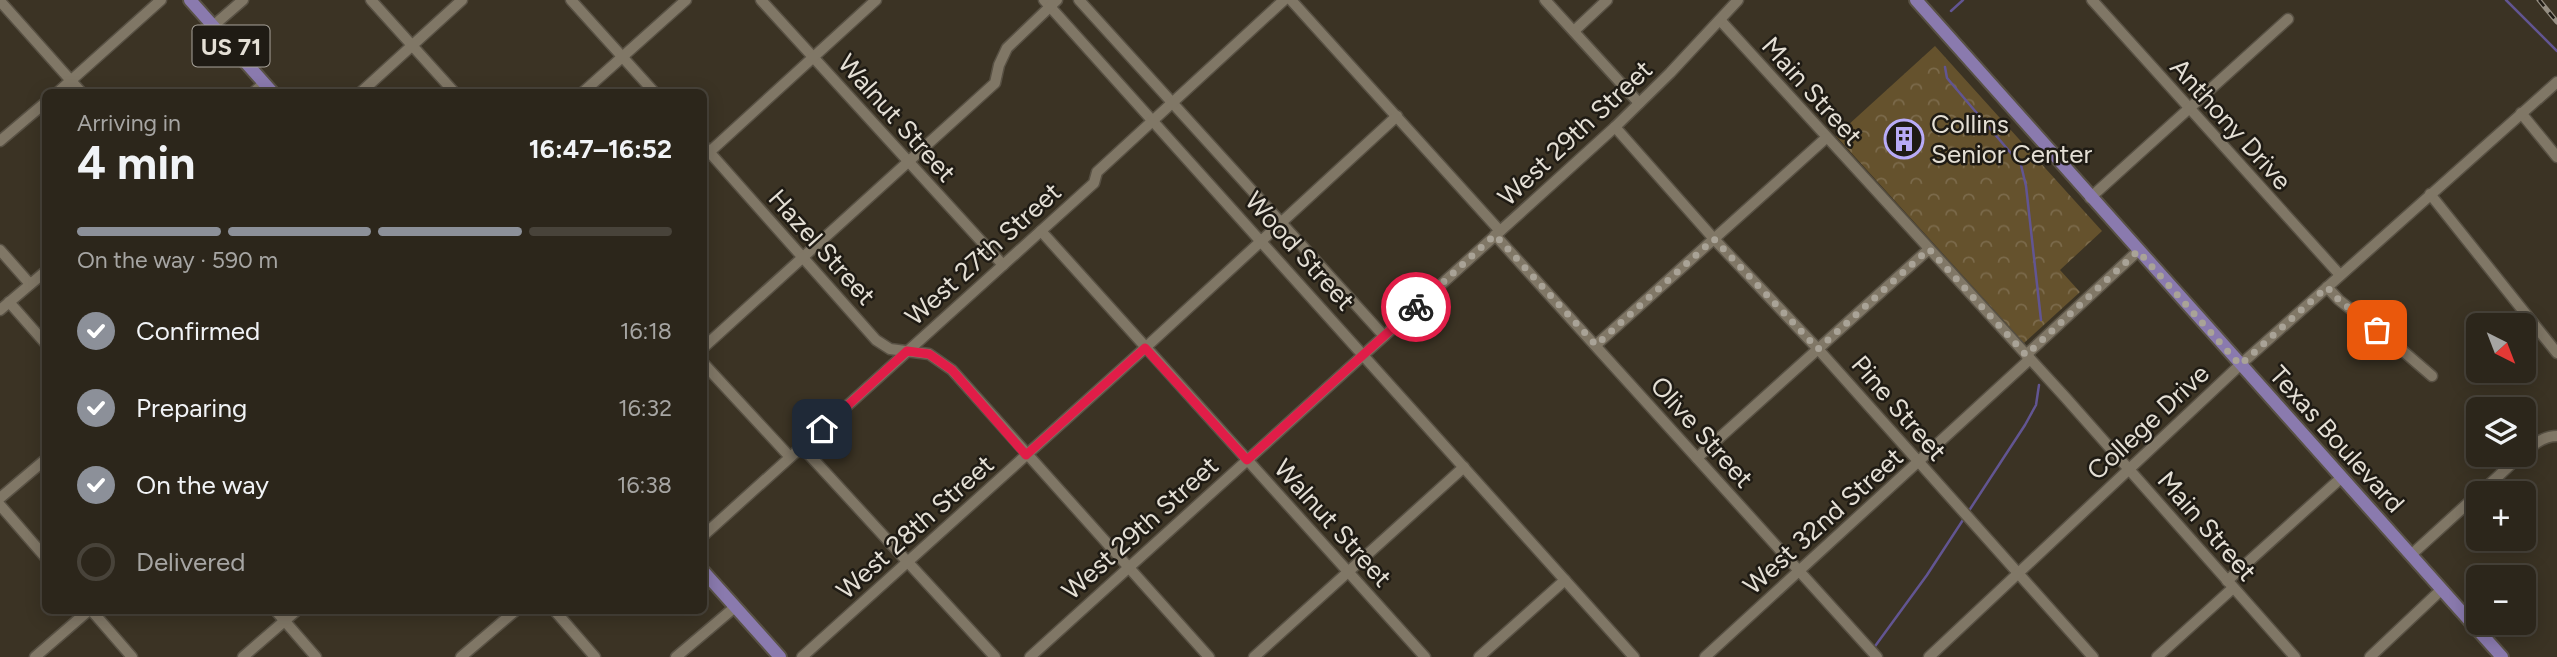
<!DOCTYPE html>
<html lang="en">
<head>
<meta charset="utf-8">
<style>
  :root { --surface:#2c261b; --page:#383228; --text:#f1f3f6; --muted:#a6a5a3; --line:#48433a; --accent:#8c9099 }
  body { margin:0; font-family:Figtree,sans-serif; background:var(--page); color:var(--text); height:100vh; display:flex; flex-direction:column; font-size:26px; white-space:nowrap }
  * { box-sizing:border-box; margin:0 }
  p { font-size:23px; color:var(--muted) }
  .icon { flex:none; width:38px; height:38px; fill:none; stroke:currentColor; stroke-width:2; stroke-linecap:round; stroke-linejoin:round }
  .map { position:relative; flex:1; overflow:hidden }
  .panel { position:absolute; left:42px; top:89px; width:665px; height:525px; display:flex; flex-direction:column; background:var(--surface); border-radius:10px; box-shadow:0 4px 18px #0003,0 0 0 2px var(--line) }
  .panel>* { flex:none }
  .needle { width:46px; rotate:138deg }
  .tools { position:absolute; left:2466px; top:313px; display:grid; gap:14px }
  .tools a { display:grid; place-items:center; width:70px; height:70px; border-radius:10px; background:var(--surface); box-shadow:0 4px 18px #0003,0 0 0 2px var(--line); font-size:35px }
  .pin { position:absolute; display:grid; place-items:center; width:60px; height:60px; color:#fff; margin:-30px; border-radius:14px; box-shadow:0 4px 10px #0006 }
  .courier { position:absolute; display:grid; place-items:center; width:70px; height:70px; margin:-35px; border:5px solid #e11d48; border-radius:50%; background:#fff; color:#222; box-shadow:0 2px 9px #0007 }
  .summary em { font-style:normal; font-weight:700 }
  .summary div { display:flex; flex-direction:column-reverse }
  .summary { display:flex; align-items:center; justify-content:space-between; height:119px; padding:0 35px }
  h1 { font-size:46px; font-weight:700; line-height:52px }
  .bar { display:grid; grid-template-columns:repeat(4,1fr); gap:10px 7px; align-content:center; height:84px; padding:0 35px }
  .bar i { height:9px; border-radius:5px; background:var(--line) }
  .bar .selected { background:var(--accent) }
  .bar p { grid-column:span 4 }
  ol { padding:0 35px; list-style:none }
  li { display:flex; align-items:center; gap:21px; height:77px }
  li p { margin-inline-start:auto }
  li .icon { padding:7px; border-radius:50%; background:var(--accent); color:#fff; stroke-width:4 }
  li:last-child { color:var(--muted) }
  li i { width:38px; height:38px; border:4px solid var(--line); border-radius:50% }
  .map>svg:first-child { display:block }
  .park { fill:url(#park-crowns) }
  .lines { fill:none; stroke-linecap:round; stroke-linejoin:round }
  .stream { stroke:#625592; stroke-width:2.5 }
  .minor-casing { stroke:#585144; stroke-width:13 }
  .major-casing { stroke:#585144; stroke-width:16 }
  .minor { stroke:#807766; stroke-width:10 }
  .major { stroke:#8a7aae; stroke-width:12 }
  .rail-casing { stroke:#958e82; stroke-width:5 }
  .rail { stroke:#1f1b14; stroke-width:2.5; stroke-dasharray:8; stroke-linecap:butt }
  .done { stroke:#a9a397; stroke-width:7; stroke-dasharray:0 12.6 }
  .route { stroke:#e11d48; stroke-width:9 }
  .labels { text-anchor:middle; dominant-baseline:central; stroke-width:5; stroke-linejoin:round; paint-order:stroke }
  .shield { fill:#1f1b14; stroke:#a9a49b; stroke-width:2 }
  .shield-label { font-size:24px; font-weight:bold; fill:#e4dfd5 }
  .street-label { font-size:26px; fill:#e4dfd5; stroke:#1f1b14 }
  .poi-label { font-size:26px; fill:#e4dfd5; stroke:#1f1b14; text-anchor:start }
</style>
</head>
<body>
<div class="map">
<svg width="2557" height="657" viewBox="0 0 2557 657">
  <defs>
    <pattern id="park-crowns" width="20" height="18" patternUnits="userSpaceOnUse" patternTransform="scale(1.75)"><rect width="20" height="18" fill="#65522d"/><path d="M2 6a3 3 0 1 1 6 0M12 15a3 3 0 1 1 6 0" fill="none" stroke="#7b6a4b"/></pattern>
  </defs>
  <rect width="100%" height="100%" fill="#3b3324"/>
  <path class="park" d="M1935 46 2102 231 2060 270 2080 292 2024 343 1836 136Z"/>
  <g class="lines">
    <g class="stream">
      <path d="M2506 0 2557 51"/>
      <path d="M1951 11 1963 0"/>
      <path d="M1945 67 1947 78 2021 165 2026 186 2041 320"/>
      <path d="M1873 649 1927 575 2025 425 2036 405 2039 385"/>
    </g>
    <defs>
      <g id="minor">
        <path d="M371 0 455 93"/>
        <path d="M571 0 655 93"/>
        <path d="M761 0 1003 265"/>
        <path d="M1044 0 1634 657"/>
        <path d="M1079 0 1384 336"/>
        <path d="M1291 0 1500 231"/>
        <path d="M1545 0 1639 103"/>
        <path d="M2092 0 2340 275"/>
        <path d="M0 1 82 93"/>
        <path d="M1720 20 2065 397 2295 657"/>
        <path d="M213 26 243 0"/>
        <path d="M1574 31 1607 0"/>
        <path d="M57 93 161 0"/>
        <path d="M253 93 264 83"/>
        <path d="M360 93 462 0"/>
        <path d="M582 93 686 0"/>
        <path d="M2521 113 2557 157"/>
        <path d="M1615 127 1714 239 1818 349 2093 657"/>
        <path d="M0 141 46 102"/>
        <path d="M704 146 876 340 890 349 929 354 952 370 1209 657"/>
        <path d="M704 157 876 0"/>
        <path d="M2430 194 2557 353"/>
        <path d="M2090 198 2288 19"/>
        <path d="M1041 231 1425 657"/>
        <path d="M1495 235 1877 657"/>
        <path d="M0 250 30 284"/>
        <path d="M2327 287 2339 300 2396 345 2432 376"/>
        <path d="M9 302 46 344"/>
        <path d="M0 310 46 271"/>
        <path d="M1596 345 1826 138"/>
        <path d="M704 347 995 83 999 65 1007 48 1057 0"/>
        <path d="M2026 355 2138 251"/>
        <path d="M704 364 790 457"/>
        <path d="M802 447 995 657"/>
        <path d="M2524 453C2533 444 2544 436 2557 436"/>
        <path d="M1697 458 1929 249"/>
        <path d="M2479 494 2521 455"/>
        <path d="M0 498 46 459"/>
        <path d="M0 505 46 558"/>
        <path d="M704 535 1094 183 1097 172 1284 0"/>
        <path d="M2411 555 2478 494"/>
        <path d="M2227 581 2341 478"/>
        <path d="M92 611 132 657"/>
        <path d="M276 611 316 657"/>
        <path d="M555 611 595 657"/>
        <path d="M35 657 88 611"/>
        <path d="M243 657 296 611"/>
        <path d="M461 657 515 611"/>
        <path d="M676 657 735 607"/>
        <path d="M802 657 1145 348 1397 116"/>
        <path d="M1030 657 1615 127 1670 73 1738 0"/>
        <path d="M1254 657 1464 467"/>
        <path d="M1479 657 1565 580"/>
        <path d="M1705 657 2030 359"/>
        <path d="M1929 657 2240 365 2557 82"/>
        <path d="M2157 657 2233 588"/>
        <path d="M2370 657 2441 590"/>
      </g>
      <g id="major">
        <path d="M190 0 273 93"/>
        <path d="M1916 0 2502 657"/>
        <path d="M704 572 780 657"/>
      </g>
    </defs>
    <use href="#minor" class="minor-casing"/>
    <use href="#major" class="major-casing"/>
    <use href="#minor" class="minor"/>
    <use href="#major" class="major"/>
    <defs>
      <path id="rail" d="M2539 0 2557 22"/>
    </defs>
    <use href="#rail" class="rail-casing"/>
    <use href="#rail" class="rail"/>
  </g>
  <g class="lines">
    <path class="done" d="M1416 307 1495 235 1596 345 1714 239 1818 349 1929 249 2026 355 2138 251 2240 365 2327 287 2339 300 2377 330"/>
    <path class="route" d="M822 429 907 351 929 354 952 370 1026 455 1145 348 1247 460 1416 307"/>
  </g>
  <defs>
    <symbol id="building-ring" viewBox="-11 -11 22 22"><circle r="9.5" fill="#1f1b14" stroke="#b8abf7" stroke-width="1.5"/><path d="M-4-6H4V6H1V3H-1V6H-4ZM-2.5-4.3h1.7v1.8h-1.7ZM.8-4.3h1.7v1.8H.8ZM-2.5-1h1.7V.8h-1.7ZM.8-1h1.7V.8H.8Z" fill="#b8abf7"/></symbol>
  </defs>
  <g fill-rule="evenodd">
    <use href="#building-ring" x="1882" y="117" width="44" height="44"/>
  </g>
  <g class="labels">
    <rect class="shield" x="192.5" y="25.5" width="77" height="41" rx="5"/>
    <g class="shield-label">
      <text x="231" y="46">US 71</text>
    </g>
    <g class="street-label">
      <text transform="translate(1812 91) rotate(48)">Main Street</text>
      <text transform="translate(897 118) rotate(48)">Walnut Street</text>
      <text transform="translate(2231 124) rotate(48)">Anthony Drive</text>
      <text transform="translate(1575 133) rotate(-43)">West 29th Street</text>
      <text transform="translate(822 247) rotate(48)">Hazel Street</text>
      <text transform="translate(1300 251) rotate(48)">Wood Street</text>
      <text transform="translate(983 254) rotate(-42)">West 27th Street</text>
      <text transform="translate(1899 408) rotate(49)">Pine Street</text>
      <text transform="translate(2148 422) rotate(-43)">College Drive</text>
      <text transform="translate(1702 432) rotate(48)">Olive Street</text>
      <text transform="translate(2337 439) rotate(48)">Texas Boulevard</text>
      <text transform="translate(1823 521) rotate(-42)">West 32nd Street</text>
      <text transform="translate(1333 523) rotate(48)">Walnut Street</text>
      <text transform="translate(2207 526) rotate(49)">Main Street</text>
      <text transform="translate(915 527) rotate(-42)">West 28th Street</text>
      <text transform="translate(1140 528) rotate(-42)">West 29th Street</text>
    </g>
    <g class="poi-label">
      <text x="1931" y="124">Collins<tspan x="1931" dy="30">Senior Center</tspan></text>
    </g>
  </g>
</svg>
<div class="tools">
<a><svg class="needle" viewBox="-14 -14 28 28"><path d="M0-13l5 13h-10z" fill="#e53935"/><path d="M0 13l5-13h-10z" fill="#a6a5a3"/></svg></a>
<a><svg class="icon" aria-label="layers" viewBox="0 0 24 24"><path d="M12 4l9 5-9 5-9-5zM3 14l9 5 9-5"/></svg></a>
<a>+</a>
<a>−</a>
</div>
<div class="pin" style="left:2377px;top:330px;background:#ea580c"><svg class="icon" aria-label="bag" viewBox="0 0 24 24"><path d="M5 8h14l-1 12H6zM9 8a3 3 0 0 1 6 0"/></svg></div>
<div class="pin" style="left:822px;top:429px;background:#1f2937"><svg class="icon" aria-label="home" viewBox="0 0 24 24"><path d="M3 11l9-7 9 7M6 9v11h12V9"/></svg></div>
<div class="courier" style="left:1416px;top:307px"><svg class="icon" aria-label="bike" viewBox="0 0 24 24"><circle cx="6" cy="16" r="4"/><circle cx="18" cy="16" r="4"/><path d="M6 16l4-8h5l3 8M10 8l3 8H6M13 5h3"/></svg></div>
<section class="panel">
<div class="summary"><div><h1>4 min</h1><p>Arriving in</p></div><em>16:47–16:52</em></div>
<div class="bar"><i class="selected"></i><i class="selected"></i><i class="selected"></i><i></i><p>On the way · 590 m</p></div>
<ol>
<li><svg class="icon" aria-label="check" viewBox="0 0 24 24"><path d="M5 12l5 5 9-10"/></svg>Confirmed<p>16:18</p></li>
<li><svg class="icon" aria-label="check" viewBox="0 0 24 24"><path d="M5 12l5 5 9-10"/></svg>Preparing<p>16:32</p></li>
<li><svg class="icon" aria-label="check" viewBox="0 0 24 24"><path d="M5 12l5 5 9-10"/></svg>On the way<p>16:38</p></li>
<li><i></i>Delivered</li>
</ol>
</section>
</div>
</body>
</html>
